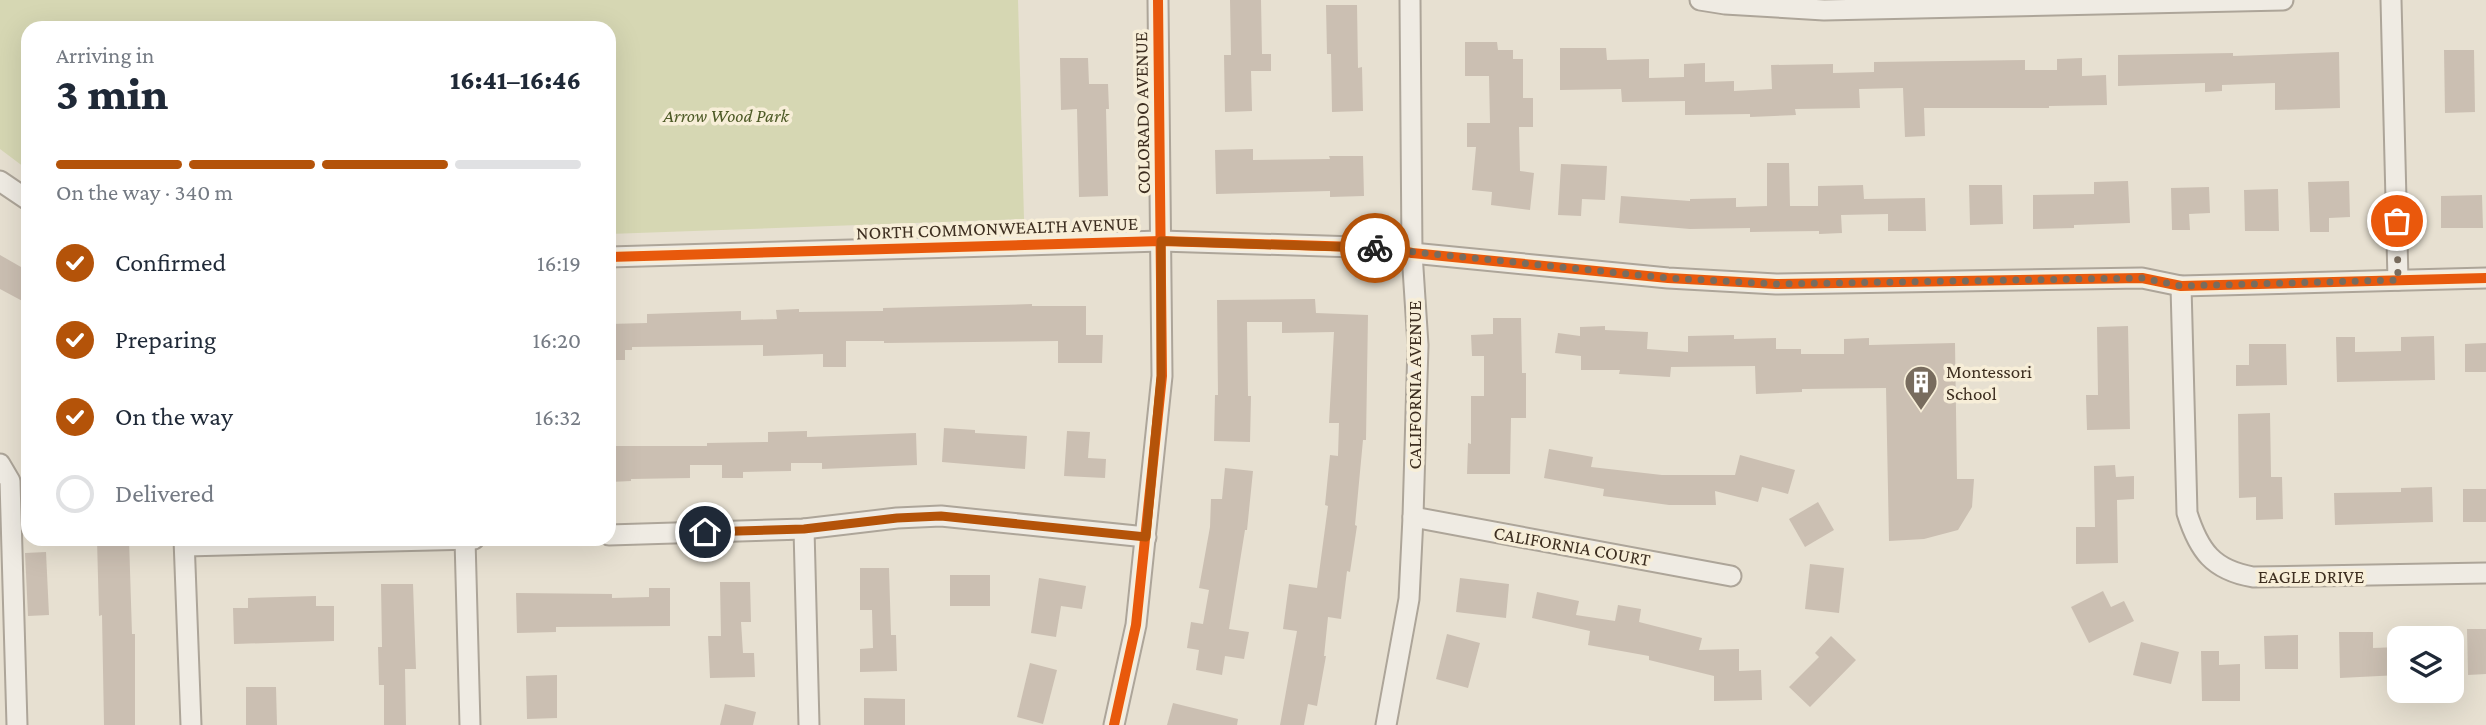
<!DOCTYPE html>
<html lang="en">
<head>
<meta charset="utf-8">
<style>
  :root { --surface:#fff; --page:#f2f2f3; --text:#1f2937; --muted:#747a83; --line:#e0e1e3; --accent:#b45309 }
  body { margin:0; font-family:"Crimson Pro",serif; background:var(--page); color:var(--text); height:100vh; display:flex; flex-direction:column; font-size:26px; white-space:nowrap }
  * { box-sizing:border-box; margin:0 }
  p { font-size:23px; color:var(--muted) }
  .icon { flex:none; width:38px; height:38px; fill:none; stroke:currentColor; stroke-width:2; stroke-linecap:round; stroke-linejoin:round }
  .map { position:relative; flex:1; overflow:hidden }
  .side { position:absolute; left:21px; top:21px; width:595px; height:525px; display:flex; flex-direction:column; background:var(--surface); border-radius:21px; box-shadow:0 7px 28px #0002 }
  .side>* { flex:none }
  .buttons { position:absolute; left:2387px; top:626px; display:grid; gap:14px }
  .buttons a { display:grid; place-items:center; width:77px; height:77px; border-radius:14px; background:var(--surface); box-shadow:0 7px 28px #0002; font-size:35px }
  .pin { position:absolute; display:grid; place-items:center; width:60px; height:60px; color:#fff; margin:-30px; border:4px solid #fff; border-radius:50%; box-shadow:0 2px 7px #0007 }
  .courier { position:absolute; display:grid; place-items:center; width:70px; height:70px; margin:-35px; border:5px solid #b45309; border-radius:50%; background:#fff; color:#222; box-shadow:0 2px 9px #0007 }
  .head em { font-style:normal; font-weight:800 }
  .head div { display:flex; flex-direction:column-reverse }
  .head { display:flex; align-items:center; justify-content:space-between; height:119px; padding:0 35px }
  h1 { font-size:46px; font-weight:800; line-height:52px }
  .bar { display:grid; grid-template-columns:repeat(4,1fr); gap:10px 7px; align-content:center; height:84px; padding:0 35px }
  .bar i { height:9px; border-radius:5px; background:var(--line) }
  .bar .on { background:var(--accent) }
  .bar p { grid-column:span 4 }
  ol { padding:0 35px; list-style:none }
  li { display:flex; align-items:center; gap:21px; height:77px }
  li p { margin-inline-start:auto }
  li .icon { padding:7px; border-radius:50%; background:var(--accent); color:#fff; stroke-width:4 }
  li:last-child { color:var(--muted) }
  li i { width:38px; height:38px; border:4px solid var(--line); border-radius:50% }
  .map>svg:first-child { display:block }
  .green { fill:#d6d7b3 }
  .building { fill:#cbbfb2 }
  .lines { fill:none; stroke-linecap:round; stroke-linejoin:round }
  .minor-casing { stroke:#ada599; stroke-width:23 }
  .minor { stroke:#efebe3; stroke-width:19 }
  .cycleway-casing { stroke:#f7eed8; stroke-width:15 }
  .cycleway { stroke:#e8590c; stroke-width:10 }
  .done { stroke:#786c5e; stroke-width:7; stroke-dasharray:0 12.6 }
  .route { stroke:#b45309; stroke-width:9 }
  .labels { text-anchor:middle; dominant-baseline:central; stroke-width:7; stroke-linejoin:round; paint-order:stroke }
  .street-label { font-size:19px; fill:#3d2e20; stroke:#f7eed8 }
  .park-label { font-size:19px; font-style:italic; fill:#4d5a26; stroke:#f7eed8 }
  .poi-label { font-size:19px; fill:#3d2e20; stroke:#f7eed8; text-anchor:start }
</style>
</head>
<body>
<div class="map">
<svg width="2486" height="725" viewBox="0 0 2486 725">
  <rect width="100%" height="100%" fill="#e7e0d1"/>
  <path class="green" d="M0 0H1018L1024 219 609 234V28H28V170L0 149Z"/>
  <g class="building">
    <path d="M1230 0H1261L1262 54H1271V71H1251L1252 111 1225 112 1224 55H1231Z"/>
    <path d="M1326 5H1357L1358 68 1362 67 1363 111 1332 112 1331 54H1327Z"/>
    <path d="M1465 42H1497L1498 50H1513V59H1523V98H1533V127H1519L1520 171 1534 173 1530 210 1491 205 1492 192 1472 190 1476 147H1467V123H1490L1489 76H1465Z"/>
    <path d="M1560 48H1606L1607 60 1649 59V78L1684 77V64L1705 63V82L1734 81V91L1772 89 1771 65 1833 64V73L1874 72V62L2025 60V70H2057V59L2082 58V76L2106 75 2107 105 2049 106V108H1924L1925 136 1905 137 1903 88 1859 89 1860 108 1795 109 1796 115 1750 117V114L1685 115V101L1622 102 1621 89 1560 90Z"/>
    <path d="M2444 50H2474L2475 112 2445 113Z"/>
    <path d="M2339 52 2340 108 2275 110V83L2222 85V91L2205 92V83L2118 86V55L2233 53V56Z"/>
    <path d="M1060 58H1088L1089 84H1108L1109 109H1106L1108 196 1079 197 1077 109 1061 110Z"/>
    <path d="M1253 149V160L1330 159 1329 156H1363L1364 196 1330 197V191L1216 194 1215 150Z"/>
    <path d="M1767 163H1789L1790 206H1818V186L1863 185 1864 199 1925 198 1926 231H1888V214L1841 215 1842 233 1819 234V231L1750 232V228L1690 229 1619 223 1621 196 1690 201V199L1736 198V207L1767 206Z"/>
    <path d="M1561 164 1607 166 1605 200 1582 199 1581 216 1558 215Z"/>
    <path d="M2128 181 2130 223 2074 225V228L2033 229V195L2094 194V182Z"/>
    <path d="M2349 181 2350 217 2329 218V232H2310L2308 182Z"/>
    <path d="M1969 185H2002L2003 224 1970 225Z"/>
    <path d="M2209 187 2210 213 2189 214 2190 230H2172L2171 188Z"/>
    <path d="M2278 189 2279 231H2245L2244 190Z"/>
    <path d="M2482 195 2483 228H2441V196Z"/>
    <path d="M0 255 28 271V304L0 289Z"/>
    <path d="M1315 299 1316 313 1368 315 1366 440H1363L1355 525 1357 526 1350 572 1347 571 1341 619 1328 617 1324 656H1326L1317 706 1308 704 1304 725H1280L1297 631 1283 629 1289 584 1317 588 1328 506 1325 505 1330 455 1338 456 1339 423H1329L1334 332 1282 333V322H1247L1248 396H1251L1250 442 1214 441 1215 395H1218L1217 300Z"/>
    <path d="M1032 304V306H1086V335H1103L1102 363H1058V341L884 343V341H846V367H823V354L763 356V345L632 347V350H625V360H609V324L647 323V314L741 311V320L777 319 776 310 799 309V312L883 311V308Z"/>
    <path d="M1493 318H1521L1522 373H1526V418H1511L1510 474H1467L1468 443 1471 444V396H1484V356H1472L1471 335 1493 334Z"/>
    <path d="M1605 326V330L1648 332 1647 349 1688 352V336L1734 335V339L1776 338V349H1801V354H1844V339L1869 338V345L1955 343 1957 479H1974L1972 507 1958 530 1924 539 1889 541 1886 388 1802 389V392L1756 394 1755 366 1671 367 1670 377 1619 374 1620 370H1581V356L1555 353 1558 333 1580 336V327Z"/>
    <path d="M2128 326 2130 429 2087 430 2086 395H2098L2097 327Z"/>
    <path d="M2434 336 2435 380 2337 382 2336 337H2355V352L2401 351V337Z"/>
    <path d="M2486 343V372H2465V344Z"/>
    <path d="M2249 344H2286L2287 385 2236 386V365H2249Z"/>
    <path d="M2270 413 2271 477H2282L2283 519 2256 520V497L2239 498 2238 414Z"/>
    <path d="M944 428 975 430V433L1027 436 1025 469 942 462Z"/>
    <path d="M807 431V437L916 433 917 465 822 469V463H791V471L743 472V478H722V465H690V478L631 479V481L610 482 609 446H707V443L768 442V432Z"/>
    <path d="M1067 431 1090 432 1088 458 1106 459 1105 478 1064 476Z"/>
    <path d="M1549 449 1593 457 1591 467 1662 475H1735L1740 455 1795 470 1788 494 1762 487 1758 502 1715 491 1716 505H1669L1603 496 1604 489 1544 478Z"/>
    <path d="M2115 465 2116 477 2134 476V499L2117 500 2118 563 2076 564V527H2095L2094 466Z"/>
    <path d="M1225 468 1253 471 1247 530H1245L1229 629 1249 632 1244 659 1225 656 1222 675 1196 670 1199 650 1187 648 1191 622 1203 624 1209 590 1199 588 1210 527 1211 499H1222Z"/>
    <path d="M2432 487 2433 522 2335 525 2334 493 2401 492V488Z"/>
    <rect x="2463" y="489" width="23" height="33"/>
    <path d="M1818 502 1834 530 1805 547 1789 519Z"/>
    <path d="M97 539H129L132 634H135V725H104L102 615 99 616Z"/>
    <path d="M46 552 49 615 28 616 25 553Z"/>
    <path d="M1810 564 1844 568 1839 613 1805 609Z"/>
    <path d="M860 568H889L891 635H896L897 671 860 672V649L873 648 872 610H860Z"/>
    <rect x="950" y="575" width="40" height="31"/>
    <path d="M1039 578 1086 586 1082 609 1061 606 1056 637 1031 633Z"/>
    <path d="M1460 578 1509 584 1506 618 1456 612Z"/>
    <path d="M720 582H750L751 622H741L743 653H754L755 677 710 678 708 636H721Z"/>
    <path d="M381 584H413L416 669H405L406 725H384V685H379L378 647H382Z"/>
    <path d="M649 588H670V626L556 627V632L517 633 516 593 612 594V598L649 597Z"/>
    <path d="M2103 591 2111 607 2124 601 2134 621 2089 643 2071 607Z"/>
    <path d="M1537 592 1579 601 1576 615 1615 621 1618 605 1641 609 1639 622 1702 638 1699 650 1739 649V671L1761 670 1762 700 1714 701V676L1649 660V656L1588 645 1590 631 1532 618Z"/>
    <path d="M316 596V606H334V641L234 644 233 608H248V598Z"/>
    <path d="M2467 629H2486V674L2468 675Z"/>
    <path d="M2339 632H2373V648L2399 647V675L2340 678Z"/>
    <path d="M1447 634 1480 643 1468 688 1436 679Z"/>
    <path d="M2298 635V669H2265L2264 636Z"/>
    <path d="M1831 636 1856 660 1810 707 1789 687 1819 657 1815 653Z"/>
    <path d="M2141 642 2179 652 2171 684 2133 675Z"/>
    <path d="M2201 651H2219V665L2240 664V701H2202Z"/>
    <path d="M1030 663 1057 670 1043 724 1017 717Z"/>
    <path d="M557 675V718L527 719 526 676Z"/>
    <path d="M246 687H276L277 725H246Z"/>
    <path d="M864 698 905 699V725H864Z"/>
    <path d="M1173 703 1238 719 1237 725H1167Z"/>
    <path d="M725 704 756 712 753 725H720Z"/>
  </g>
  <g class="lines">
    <defs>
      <g id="minor">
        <path d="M1700 0 1725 4 1824 10 2283 0"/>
        <path d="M2391 0 2398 280"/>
        <path d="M0 181 28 200"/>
        <path d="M609 257 1161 241 1388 248 1412 253 1668 278 1776 284 2142 278 2181 286 2486 278"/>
        <path d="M2181 286 2187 513C2199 551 2213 570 2253 577L2486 573"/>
        <path d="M0 464 10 481 17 725"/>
        <path d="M1413 517 1731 576"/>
        <path d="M804 529 809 725"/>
        <path d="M609 535 804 529 897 518 941 516 1146 537"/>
        <path d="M184 539 191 725"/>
        <path d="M465 539 470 725"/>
        <path d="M185 546 474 539"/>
        <path d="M1114 725 1136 625 1162 376 1158 0"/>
        <path d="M1386 725 1409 599 1413 517 1418 345 1412 253 1410 0"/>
      </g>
    </defs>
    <use href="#minor" class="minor-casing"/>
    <use href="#minor" class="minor"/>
    <defs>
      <g id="cycleway">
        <path d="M609 257 1161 241 1388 248 1412 253 1668 278 1776 284 2142 278 2181 286 2486 278"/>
        <path d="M1114 725 1136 625 1162 376 1158 0"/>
      </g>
    </defs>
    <use href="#cycleway" class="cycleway-casing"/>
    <use href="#cycleway" class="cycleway"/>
  </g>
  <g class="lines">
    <path class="done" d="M1375 248 1668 278 1776 284 2142 278 2181 286 2398 280 2397 221"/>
    <path class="route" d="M705 532 804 529 897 518 941 516 1146 537 1161 376V241L1375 248"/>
  </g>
  <defs>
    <symbol id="building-pin" viewBox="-11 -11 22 30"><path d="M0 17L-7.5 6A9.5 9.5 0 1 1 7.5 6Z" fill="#786c5e" stroke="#f7eed8"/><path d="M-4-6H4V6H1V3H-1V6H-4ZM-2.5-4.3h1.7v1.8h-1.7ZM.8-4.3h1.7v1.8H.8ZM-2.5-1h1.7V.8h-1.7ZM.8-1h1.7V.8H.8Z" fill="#fff"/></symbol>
  </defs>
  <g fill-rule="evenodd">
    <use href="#building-pin" x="1902" y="363" width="38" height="52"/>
  </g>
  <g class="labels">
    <g class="street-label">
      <text transform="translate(1142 113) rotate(-91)">COLORADO AVENUE</text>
      <text transform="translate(997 228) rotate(-2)">NORTH COMMONWEALTH AVENUE</text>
      <text transform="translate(1414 385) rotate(-90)">CALIFORNIA AVENUE</text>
      <text transform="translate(1572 546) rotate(10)">CALIFORNIA COURT</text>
      <text x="2311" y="576">EAGLE DRIVE</text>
    </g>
    <g class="park-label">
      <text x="726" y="115">Arrow Wood Park</text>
    </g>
    <g class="poi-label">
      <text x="1946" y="371">Montessori<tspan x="1946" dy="22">School</tspan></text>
    </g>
  </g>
</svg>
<div class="buttons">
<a><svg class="icon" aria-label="layers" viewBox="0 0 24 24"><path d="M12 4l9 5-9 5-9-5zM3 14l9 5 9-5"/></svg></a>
</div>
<div class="pin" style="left:2397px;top:221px;background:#ea580c"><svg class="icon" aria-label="bag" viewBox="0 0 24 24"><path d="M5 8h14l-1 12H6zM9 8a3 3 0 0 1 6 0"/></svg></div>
<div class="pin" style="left:705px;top:532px;background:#1f2937"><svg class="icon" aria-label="home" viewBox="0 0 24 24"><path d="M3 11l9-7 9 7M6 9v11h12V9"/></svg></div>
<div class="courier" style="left:1375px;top:248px"><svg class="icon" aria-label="bike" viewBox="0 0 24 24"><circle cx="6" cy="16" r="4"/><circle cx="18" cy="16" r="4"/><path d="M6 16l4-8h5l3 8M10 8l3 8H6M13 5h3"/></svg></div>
<section class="side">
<div class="head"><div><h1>3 min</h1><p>Arriving in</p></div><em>16:41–16:46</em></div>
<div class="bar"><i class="on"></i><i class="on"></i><i class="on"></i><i></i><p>On the way · 340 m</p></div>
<ol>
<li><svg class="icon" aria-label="check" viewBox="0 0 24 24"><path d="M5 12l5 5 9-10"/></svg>Confirmed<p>16:19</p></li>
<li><svg class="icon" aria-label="check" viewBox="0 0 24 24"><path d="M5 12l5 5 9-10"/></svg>Preparing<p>16:20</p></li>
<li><svg class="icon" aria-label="check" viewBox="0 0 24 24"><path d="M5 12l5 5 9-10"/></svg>On the way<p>16:32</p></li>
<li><i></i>Delivered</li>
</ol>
</section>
</div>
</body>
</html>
